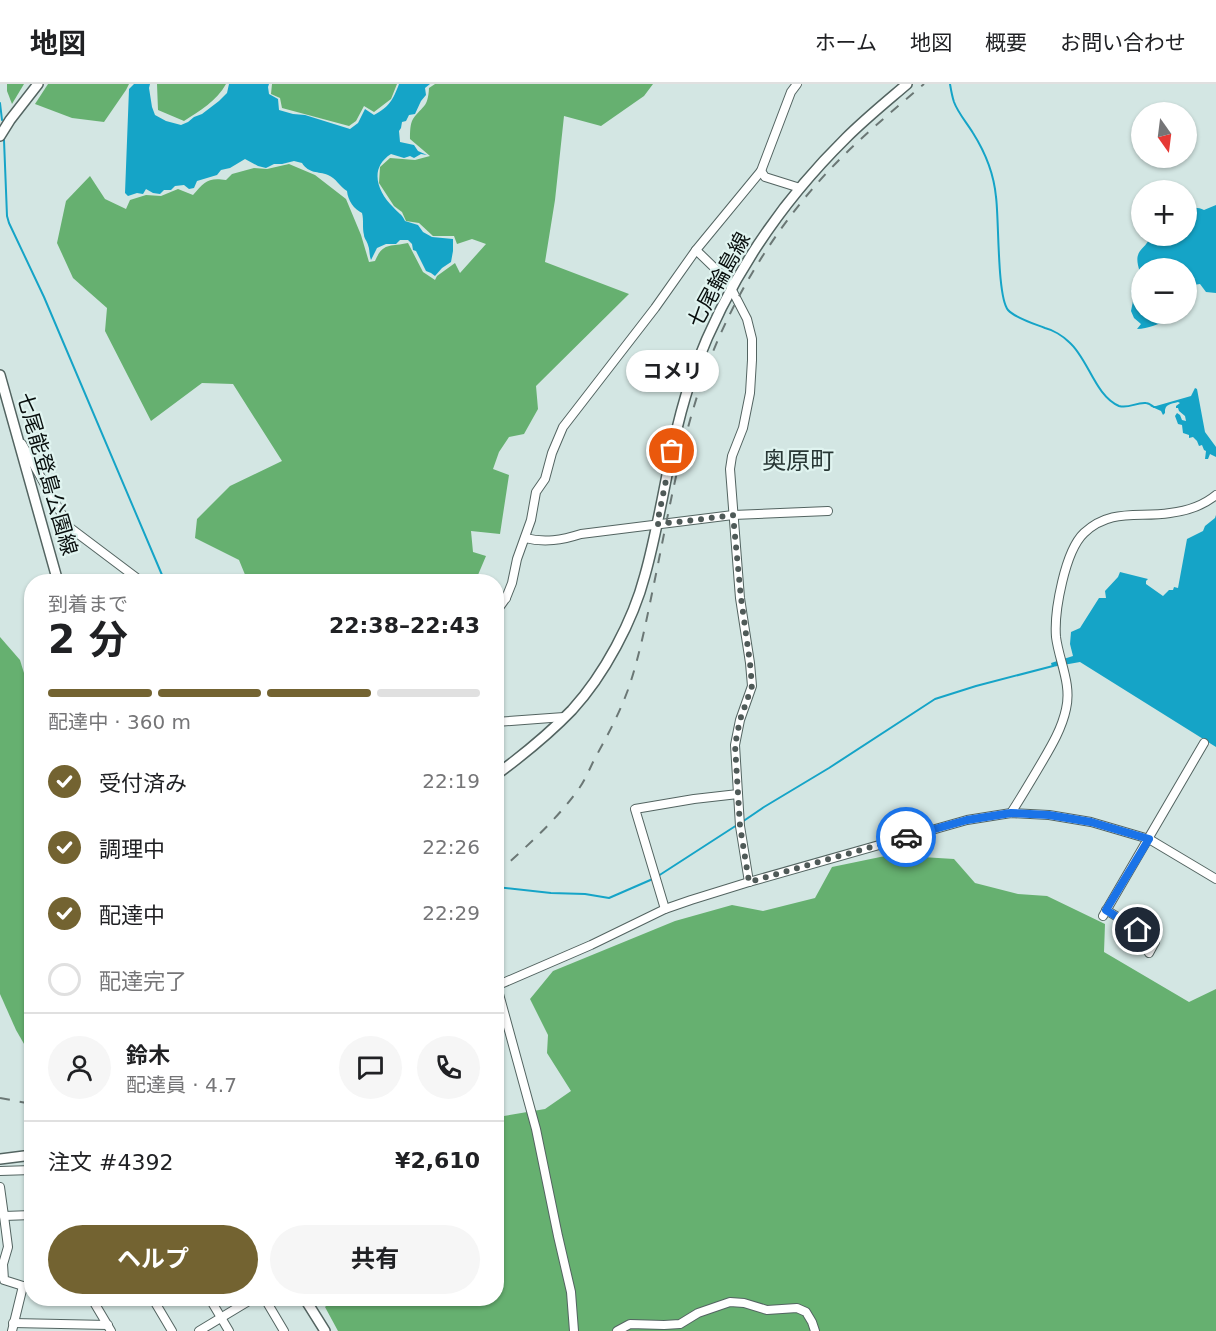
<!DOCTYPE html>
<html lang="ja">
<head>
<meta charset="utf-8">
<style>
  :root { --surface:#fff; --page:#f6f6f6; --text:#202124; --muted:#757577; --line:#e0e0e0; --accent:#736331 }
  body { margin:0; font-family:"DejaVu Sans","Noto Sans JP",sans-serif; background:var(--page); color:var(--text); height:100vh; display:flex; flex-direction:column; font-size:22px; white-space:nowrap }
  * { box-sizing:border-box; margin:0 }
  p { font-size:20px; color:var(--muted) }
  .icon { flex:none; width:33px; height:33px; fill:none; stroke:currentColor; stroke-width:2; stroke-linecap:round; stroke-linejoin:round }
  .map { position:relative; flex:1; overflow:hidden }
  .side { position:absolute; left:24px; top:490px; width:480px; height:732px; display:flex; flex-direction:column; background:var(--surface); border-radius:24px; box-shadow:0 2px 4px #0004 }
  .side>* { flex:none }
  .needle { width:39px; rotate:166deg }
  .controls { position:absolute; left:1131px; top:18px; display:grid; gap:12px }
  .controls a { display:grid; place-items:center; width:66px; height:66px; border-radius:50%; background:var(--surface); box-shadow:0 2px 4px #0004; font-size:30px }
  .pin { position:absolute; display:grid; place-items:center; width:51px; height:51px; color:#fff; margin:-26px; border:3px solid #fff; border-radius:50%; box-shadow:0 2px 6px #0007 }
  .courier { position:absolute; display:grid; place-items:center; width:60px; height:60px; margin:-30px; border:4px solid #1a73e8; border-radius:50%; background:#fff; color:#222; box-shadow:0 2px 8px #0007 }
  .bubble { position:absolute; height:42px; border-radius:21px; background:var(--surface); box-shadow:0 2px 4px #0004; font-size:20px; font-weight:700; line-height:42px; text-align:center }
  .headline em { font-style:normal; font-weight:700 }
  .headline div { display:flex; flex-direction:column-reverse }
  .headline { display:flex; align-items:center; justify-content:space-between; height:102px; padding:0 24px }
  h1 { font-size:39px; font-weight:700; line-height:45px }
  .bar { display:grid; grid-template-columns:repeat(4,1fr); gap:9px 6px; align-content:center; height:72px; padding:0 24px }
  .bar i { height:8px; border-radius:4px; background:var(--line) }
  .bar .active { background:var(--accent) }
  .bar p { grid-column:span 4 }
  .line { display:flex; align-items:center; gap:15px; padding:0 24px; border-top:2px solid var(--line) }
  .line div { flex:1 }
  .round { display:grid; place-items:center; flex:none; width:63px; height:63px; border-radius:32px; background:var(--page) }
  ol { padding:0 24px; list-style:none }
  li { display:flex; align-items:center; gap:18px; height:66px }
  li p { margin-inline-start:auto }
  li .icon { padding:6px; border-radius:50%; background:var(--accent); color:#fff; stroke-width:4 }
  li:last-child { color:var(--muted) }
  li i { width:33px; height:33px; border:3px solid var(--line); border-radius:50% }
  .cta { display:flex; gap:12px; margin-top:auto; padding:12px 24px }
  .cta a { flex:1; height:69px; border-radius:36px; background:var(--accent); color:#fff; font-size:24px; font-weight:700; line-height:69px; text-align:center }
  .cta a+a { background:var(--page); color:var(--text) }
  header { display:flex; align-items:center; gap:36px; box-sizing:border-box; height:84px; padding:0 30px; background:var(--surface); border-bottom:2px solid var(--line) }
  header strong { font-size:28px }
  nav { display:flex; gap:33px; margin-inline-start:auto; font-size:21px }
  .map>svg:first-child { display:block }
  .forest { fill:#66b070 }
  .water { fill:#15a4c7 }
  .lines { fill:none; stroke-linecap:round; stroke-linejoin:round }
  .stream { stroke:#15a4c7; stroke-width:2 }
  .minor-casing { stroke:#536461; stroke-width:10 }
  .major-casing { stroke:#536461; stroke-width:12 }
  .minor { stroke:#fff; stroke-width:8 }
  .major { stroke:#fff; stroke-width:9 }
  .rail { stroke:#6b7775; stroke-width:2; stroke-dasharray:10 10; stroke-linecap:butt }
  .done { stroke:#4f5a58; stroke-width:6; stroke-dasharray:0 10.8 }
  .route { stroke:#1a73e8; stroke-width:8 }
  .labels { text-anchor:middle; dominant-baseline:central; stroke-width:4.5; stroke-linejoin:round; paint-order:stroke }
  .street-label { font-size:21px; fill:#080e0d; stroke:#e0f4f0 }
  .quarter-label { font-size:24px; fill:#283735; stroke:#e0f4f0 }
</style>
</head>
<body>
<header>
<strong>地図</strong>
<nav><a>ホーム</a><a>地図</a><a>概要</a><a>お問い合わせ</a></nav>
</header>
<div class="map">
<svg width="1216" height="1247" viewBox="0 0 1216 1247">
  <rect width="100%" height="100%" fill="#d3e6e3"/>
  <g class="forest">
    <path d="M7 0H24L12 20 7 7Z"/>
    <path d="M48 0H129L126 6 104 38 72 34 35 20Z"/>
    <path d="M157 0H226C217 17 199 27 184 37L158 26Z"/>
    <path d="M272 0H397L391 15 374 28 364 22 356 37 349 42 282 24 280 14 271 10Z"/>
    <path d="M435 0H653L644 12 601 42 564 32 555 116 545 178 629 210 536 302 538 325 524 350 509 353 499 368 493 385 509 391 500 450 471 447 473 468 486 472 475 498H462L445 492 443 498H248L239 476 195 454 197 435 230 402 282 377 233 300 202 299 151 337 105 247 107 224 73 194 57 159 66 117 90 92 105 115 126 125 130 116 146 111 161 112 178 105 193 111C204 98 208 93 226 96L232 90 254 84 267 85 289 80 315 91 346 115 361 151 369 178 375 177C383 158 390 163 408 159L423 188 435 196 437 192 455 179 460 189 486 160 472 155 457 160 454 152H433L419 139 406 137 402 128 394 122 379 99 380 83 390 74 415 76 430 72 410 55C410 48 410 40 413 35 423 21 428 24 429 4Z"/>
    <path d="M0 553 20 576 31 612V972L16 946 0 910Z"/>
    <path d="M890 771 954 775 975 799 1018 810 1047 812 1105 840 1104 868 1189 918 1216 905V1247H338L325 1223 333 1215H496V1071H501L498 1033 545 1025 571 1007 547 969 548 951 530 915 553 887 675 837 732 821 763 827 815 814 832 783Z"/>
  </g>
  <g class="water">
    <path d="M134 0H150L149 4 152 23 155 31 166 37 181 41 188 38 194 33 202 30 219 17 227 9 229 0H269L268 3 269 10 278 15 279 26 293 30 305 31 350 45 358 39 365 25 374 31C389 23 393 16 399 0H430L425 4 426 11 421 17 415 30 409 31 406 37 402 38 401 44 399 47 400 58 414 61 418 67 427 71 421 70 414 74 410 72 404 74 391 70C369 84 377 107 393 123 398 129 402 130 405 137L418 141 423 148 432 153 453 155V167L451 178 442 184 435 192 431 189 426 187 416 167 413 166 412 160 408 156H400L396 160H386L377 164 371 176C369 171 370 166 368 161 367 157 364 154 364 151 362 144 364 136 362 129 354 125 348 117 347 107 340 103 336 94 328 91 318 87 309 90 302 79L294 77 282 80H274L266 84 258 82 245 75 230 84 221 86 217 91 197 97 194 104 189 105 184 101 175 102 171 106H164L160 110 153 109 146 105 143 110 137 109 128 112 125 109 129 5Z"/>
    <path d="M1216 121V209L1206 208 1200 200 1187 202 1186 184H1142V230H1171L1170 236C1159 239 1148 245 1137 245L1141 240 1134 234 1131 227 1133 217 1131 206 1140 188C1132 165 1144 168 1151 152H1186L1187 126C1192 123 1198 123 1204 126Z"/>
    <path d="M1195 304 1197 305 1205 348 1216 363V373L1210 370 1208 375H1205L1206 367 1204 366 1202 361 1199 362 1197 357 1193 353 1189 354V351L1183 349 1182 341 1178 340 1175 332 1177 329 1180 331 1182 336 1186 337 1185 332 1179 327 1178 324H1176V322L1180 319 1178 318C1171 320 1164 320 1165 329L1163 331 1161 327 1150 322H1156L1191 312Z"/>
    <path d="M1216 431V663L1080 578 1052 583 1051 579 1073 572 1070 560 1071 548 1080 544 1099 514H1106L1105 507 1118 493 1120 488 1148 495 1146 497V500L1163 512 1169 506H1173L1174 503 1178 504 1187 455 1203 447 1205 442 1215 434Z"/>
  </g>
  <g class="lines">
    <g class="stream">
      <path d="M950 0C951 6 952 12 954 18 958 29 967 39 973 49 985 68 994 91 996 113 999 134 997 213 1008 226 1015 234 1035 240 1045 244 1053 246 1063 252 1069 258 1088 274 1095 312 1119 322 1129 325 1136 318 1146 319 1149 319 1151 321 1154 323"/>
      <path d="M0 19 2 36"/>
      <path d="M4 56 7 132 9 139 44 213 165 498"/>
      <path d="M742 738 764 723 829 684 935 615 976 602 1053 582"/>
      <path d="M496 803 551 809 585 810 609 814 655 794 737 741"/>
    </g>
    <defs>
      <g id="minor">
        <path d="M761 87 765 93 800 104"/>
        <path d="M696 166 728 197 732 206 747 235 752 255V276L750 309 743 344 732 372 730 385 740 514 750 579 752 602 740 636 735 661 740 742 749 798"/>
        <path d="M22 360 69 443 142 498"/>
        <path d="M525 454C545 459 562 456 581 450L733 431 828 427"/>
        <path d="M496 513 506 514"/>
        <path d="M496 528 506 514 512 499 517 475 531 436 536 408 545 395 552 369 563 343 655 224 696 166 761 87 791 8 797 0"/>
        <path d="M496 638 564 633"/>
        <path d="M1011 729C1022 712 1032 695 1042 678 1052 661 1062 644 1066 625 1072 600 1059 577 1056 553 1054 527 1065 467 1084 449 1111 424 1138 434 1170 429 1186 427 1204 421 1216 411"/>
        <path d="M665 825 635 725 694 715 738 710"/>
        <path d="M1106 826 1154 855 1155 858 1149 869"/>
        <path d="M1103 832 1204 659"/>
        <path d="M496 899 536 1045 558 1152 571 1208 574 1247"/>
        <path d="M496 902 591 861 665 825 691 816 749 798 967 736 1011 729 1049 731 1091 738 1149 755 1216 795"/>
        <path d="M0 1087 32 1086"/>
        <path d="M0 1103 4 1132 32 1131"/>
        <path d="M4 1132 8 1163 3 1180 4 1196 23 1202H32"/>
        <path d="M92 1215 111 1247"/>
        <path d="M153 1215 172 1247"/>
        <path d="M210 1215 229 1247"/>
        <path d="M265 1215 284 1247"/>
        <path d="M13 1239 108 1241"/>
        <path d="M12 1247 23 1202"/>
        <path d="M199 1247 252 1215"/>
        <path d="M617 1247 630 1240 664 1241 680 1240 698 1229 730 1218 744 1219 767 1226 797 1224 806 1228 812 1238 815 1247"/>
      </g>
      <g id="major">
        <path d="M0 52 10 36 38 0"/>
        <path d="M0 291 58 498"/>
        <path d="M496 691C523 671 549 650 572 626 604 591 633 537 645 491 664 423 670 351 695 284 728 197 780 119 846 54 865 35 886 18 907 0"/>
        <path d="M0 1075 32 1071"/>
        <path d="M305 1215 325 1247"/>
      </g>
    </defs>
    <use href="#minor" class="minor-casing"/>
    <use href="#major" class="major-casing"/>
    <use href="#minor" class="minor"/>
    <use href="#major" class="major"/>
    <g class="rail">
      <path d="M496 790C526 763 557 736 580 703 586 694 590 684 595 674 608 651 620 628 629 603 641 567 648 528 656 490 671 416 684 341 712 270 741 198 786 129 841 74 867 48 896 24 924 0"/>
      <path d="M0 1014 32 1020"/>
    </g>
  </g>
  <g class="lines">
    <path class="done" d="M672 367 657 440 687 437 733 431 741 514 750 579 752 602 740 636 735 661 740 742 749 798 906 753"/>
    <path class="route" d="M906 753 967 736 1011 729 1049 731 1091 738 1149 755 1106 826 1138 846"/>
  </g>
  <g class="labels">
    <g class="street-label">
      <text transform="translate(719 196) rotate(-61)">七尾輪島線</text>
      <text transform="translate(47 390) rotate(74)">七尾能登島公園線</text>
    </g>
    <g class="quarter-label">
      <text x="798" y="377">奥原町</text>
    </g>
  </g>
</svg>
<div class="controls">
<a><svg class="needle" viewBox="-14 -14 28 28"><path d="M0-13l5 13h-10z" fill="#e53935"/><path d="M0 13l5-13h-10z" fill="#757577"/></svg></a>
<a>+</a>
<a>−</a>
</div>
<div class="pin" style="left:672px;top:367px;background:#ea580c"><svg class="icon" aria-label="bag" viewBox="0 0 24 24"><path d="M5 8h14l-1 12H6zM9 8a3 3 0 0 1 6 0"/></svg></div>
<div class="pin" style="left:1138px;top:846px;background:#1f2937"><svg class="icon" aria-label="home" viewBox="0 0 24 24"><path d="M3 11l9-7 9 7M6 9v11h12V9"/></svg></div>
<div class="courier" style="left:906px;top:753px"><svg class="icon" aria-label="car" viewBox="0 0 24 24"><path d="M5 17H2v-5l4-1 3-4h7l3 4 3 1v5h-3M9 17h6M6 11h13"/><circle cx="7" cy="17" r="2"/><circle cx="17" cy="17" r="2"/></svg></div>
<div class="bubble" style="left:626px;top:266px;width:93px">コメリ</div>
<section class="side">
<div class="headline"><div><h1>2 分</h1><p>到着まで</p></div><em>22:38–22:43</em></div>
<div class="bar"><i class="active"></i><i class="active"></i><i class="active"></i><i></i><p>配達中 · 360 m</p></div>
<ol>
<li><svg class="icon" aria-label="check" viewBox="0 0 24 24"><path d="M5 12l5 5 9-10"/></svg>受付済み<p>22:19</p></li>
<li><svg class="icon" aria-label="check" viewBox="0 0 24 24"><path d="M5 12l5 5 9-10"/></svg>調理中<p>22:26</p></li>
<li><svg class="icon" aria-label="check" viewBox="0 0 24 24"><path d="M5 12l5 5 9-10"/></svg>配達中<p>22:29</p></li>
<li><i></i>配達完了</li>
</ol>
<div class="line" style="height:108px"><a class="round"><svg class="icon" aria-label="person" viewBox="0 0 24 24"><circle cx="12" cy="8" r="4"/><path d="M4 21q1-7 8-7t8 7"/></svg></a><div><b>鈴木</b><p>配達員 · 4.7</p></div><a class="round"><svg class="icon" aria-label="chat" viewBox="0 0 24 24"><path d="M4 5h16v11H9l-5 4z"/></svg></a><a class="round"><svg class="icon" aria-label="phone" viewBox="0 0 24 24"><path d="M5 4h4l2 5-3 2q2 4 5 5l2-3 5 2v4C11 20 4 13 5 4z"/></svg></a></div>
<div class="line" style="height:78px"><div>注文 #4392</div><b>¥2,610</b></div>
<div class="cta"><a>ヘルプ</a><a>共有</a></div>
</section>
</div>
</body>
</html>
